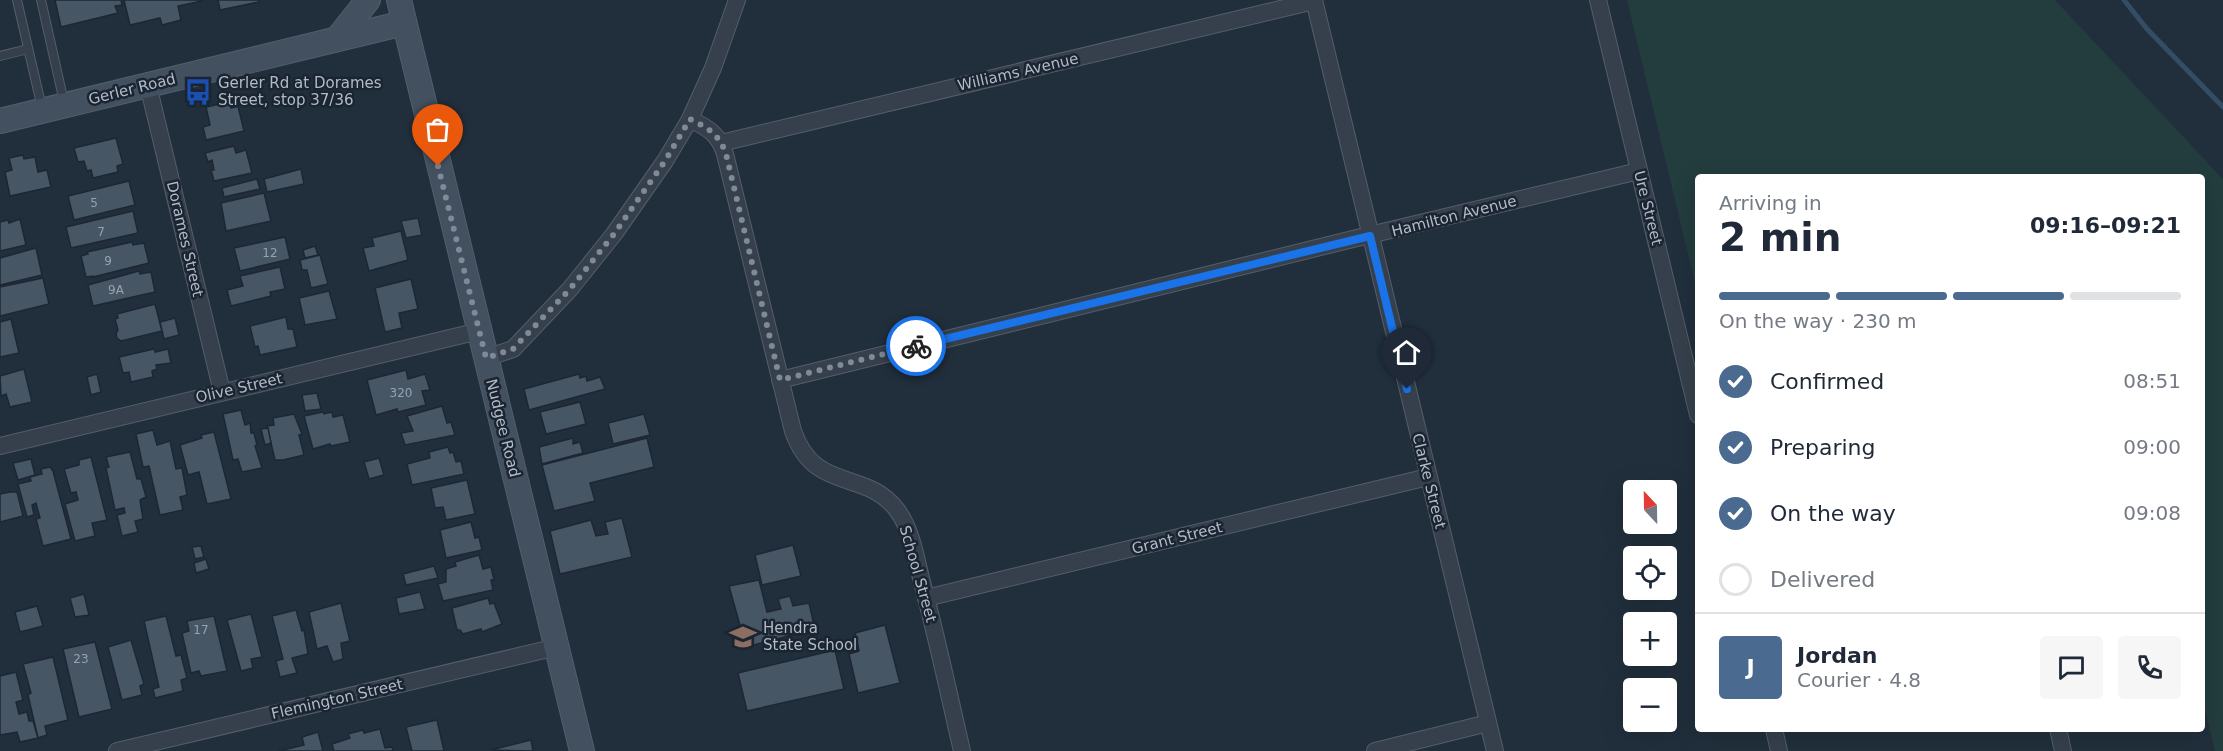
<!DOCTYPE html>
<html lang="en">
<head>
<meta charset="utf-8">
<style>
  :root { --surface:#fff; --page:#f6f6f7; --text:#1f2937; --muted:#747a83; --line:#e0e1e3; --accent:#4b6a90 }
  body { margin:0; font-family:"DejaVu Sans",sans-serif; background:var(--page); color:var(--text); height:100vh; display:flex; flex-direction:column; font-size:22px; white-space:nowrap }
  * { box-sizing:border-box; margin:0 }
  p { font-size:20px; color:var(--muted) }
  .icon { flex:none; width:33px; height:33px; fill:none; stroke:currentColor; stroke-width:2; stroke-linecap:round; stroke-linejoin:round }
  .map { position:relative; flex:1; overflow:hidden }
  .drawer { position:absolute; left:1695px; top:174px; width:510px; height:558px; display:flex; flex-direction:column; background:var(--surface); border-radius:6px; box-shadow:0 6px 24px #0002 }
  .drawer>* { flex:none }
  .needle { width:39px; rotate:338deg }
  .controls { position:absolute; left:1623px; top:480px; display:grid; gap:12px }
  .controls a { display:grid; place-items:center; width:54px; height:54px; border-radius:6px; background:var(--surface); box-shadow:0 6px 24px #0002; font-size:30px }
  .pin { position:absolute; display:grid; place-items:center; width:51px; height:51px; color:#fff; margin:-62px -26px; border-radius:50% 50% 50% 0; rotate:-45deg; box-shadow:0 0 6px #0007 }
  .pin .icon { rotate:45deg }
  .courier { position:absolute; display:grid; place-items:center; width:60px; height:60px; margin:-30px; border:4px solid #1a73e8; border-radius:50%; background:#fff; color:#222; box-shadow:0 2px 8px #0007 }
  .overview em { font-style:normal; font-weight:700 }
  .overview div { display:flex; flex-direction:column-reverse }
  .overview { display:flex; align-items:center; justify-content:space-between; height:102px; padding:0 24px }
  h1 { font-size:39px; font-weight:700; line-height:45px }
  .bar { display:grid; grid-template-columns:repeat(4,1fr); gap:9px 6px; align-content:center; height:72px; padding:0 24px }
  .bar i { height:8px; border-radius:4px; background:var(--line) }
  .bar .selected { background:var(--accent) }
  .bar p { grid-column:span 4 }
  .line { display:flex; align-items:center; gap:15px; padding:0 24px; border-top:2px solid var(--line) }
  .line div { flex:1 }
  .round { display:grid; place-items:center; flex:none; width:63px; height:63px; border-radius:6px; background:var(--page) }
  ol { padding:0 24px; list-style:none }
  li { display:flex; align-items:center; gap:18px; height:66px }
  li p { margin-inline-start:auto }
  li .icon { padding:6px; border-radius:50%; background:var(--accent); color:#fff; stroke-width:4 }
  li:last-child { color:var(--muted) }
  li i { width:33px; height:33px; border:3px solid var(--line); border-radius:50% }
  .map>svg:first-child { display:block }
  .green { fill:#233c3d }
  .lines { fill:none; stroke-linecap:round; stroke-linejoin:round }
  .stream { stroke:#344c64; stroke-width:5 }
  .building { fill:#475665; stroke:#1d2733; stroke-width:1.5 }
  .lane-casing { stroke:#535e6a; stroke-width:10 }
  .street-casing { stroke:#535e6a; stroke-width:18 }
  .secondary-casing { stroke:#535e6a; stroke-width:26 }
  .lane { stroke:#35404c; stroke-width:8 }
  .street { stroke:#35404c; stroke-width:16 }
  .secondary { stroke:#43505f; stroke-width:24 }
  .done { stroke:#7f8a97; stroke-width:6; stroke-dasharray:0 10.8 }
  .route { stroke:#1a73e8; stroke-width:8 }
  .labels { text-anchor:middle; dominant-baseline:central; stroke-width:5; stroke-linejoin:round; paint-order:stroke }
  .number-label { font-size:12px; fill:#96a2af }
  .street-label { font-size:15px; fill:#b1bbc8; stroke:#1b2531 }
  .poi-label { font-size:15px; fill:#b1bbc8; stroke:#1b2531; text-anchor:start }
</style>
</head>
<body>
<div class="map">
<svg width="2223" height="751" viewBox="0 0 2223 751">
  <rect width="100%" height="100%" fill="#212f3c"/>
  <path class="green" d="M1627 0H2055L2223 179V751H2215L2202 698V177H1698V296Z"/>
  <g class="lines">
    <path class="stream" d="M2124 0 2147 29 2223 107"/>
  </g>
  <g class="building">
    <path d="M55 0H121L122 5 115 6 118 13 61 27Z"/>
    <path d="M124 0H202V1L178 6 181 20 162 25 160 18 130 25Z"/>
    <path d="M218 0H259V2L220 10Z"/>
    <path d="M229 102 231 108 238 106 244 131 206 140 203 127 210 125 206 107Z"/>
    <path d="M116 138 123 164 117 166 118 172 93 178 91 170 87 171 84 161 78 162 74 148Z"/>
    <path d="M234 146 236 153 246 150 252 173 214 181 211 170H214L212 160 208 162 205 153Z"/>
    <path d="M23 155 24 159 35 157 38 172 47 170 51 187 10 196 5 172 12 170 9 158Z"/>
    <path d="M301 169 304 184 267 192 264 179Z"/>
    <path d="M257 179 260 189 224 197 222 188Z"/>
    <path d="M129 181 135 205 74 220 68 196Z"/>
    <path d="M264 193 271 221 226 231 221 203Z"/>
    <path d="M133 211 138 233 71 248 66 227Z"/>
    <path d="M418 218 422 235 406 238 401 221Z"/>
    <path d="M20 219 26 245 0 251V222L8 220 9 223Z"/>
    <path d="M401 231 408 260 369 271 363 248 374 246 372 238Z"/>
    <path d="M285 237 290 259 240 271 234 248Z"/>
    <path d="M132 242 133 245 144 243 149 263 93 277V276L86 277 81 256 88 254 87 252Z"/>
    <path d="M315 246 318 255 305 258 303 250Z"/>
    <path d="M36 248 42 275 0 285V258Z"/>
    <path d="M320 255 328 284 311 288 307 270H302L300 260Z"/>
    <path d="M280 267 285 289 270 292 271 296 231 306 227 290 243 286 240 276Z"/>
    <path d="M139 271 140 274 151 272 155 292 93 306 88 285Z"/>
    <path d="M43 278 49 304 0 316V287Z"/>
    <path d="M411 279 418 309 399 313 402 328 385 332 375 288Z"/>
    <path d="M329 291 337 319 305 325 299 298Z"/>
    <path d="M155 304 162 331 121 341 117 338 116 334 118 330 115 319 118 318 117 314Z"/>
    <path d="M286 317 288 329H293L297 347 260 355 258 346 255 347 250 326Z"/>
    <path d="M175 318 179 335 164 339 160 322Z"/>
    <path d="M11 319 19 353 0 357V322Z"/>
    <path d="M154 349 155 352 168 349 171 363 156 365 157 369 152 371 153 377 131 382 129 372 123 373 119 357Z"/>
    <path d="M24 369 32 402 10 407 6 394 1 396 0 376Z"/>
    <path d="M406 370 408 379 425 374 430 390 422 391 426 405 398 412 397 409 376 415 367 380Z"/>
    <path d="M97 374 101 392 91 395 87 377Z"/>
    <path d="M579 374 580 378 586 376 587 381 600 377 605 389 529 410 524 389Z"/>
    <path d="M317 393 321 409 305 411 302 395Z"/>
    <path d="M580 402 586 424 546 434 540 412Z"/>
    <path d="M442 406 447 423 451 422 455 435 405 445 401 433 413 431 407 416Z"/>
    <path d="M241 410 245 425 250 423 251 433H254L257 445 255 446 262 468 242 472 238 459 233 460 223 414Z"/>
    <path d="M323 412 324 414 332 412 333 417 343 415 350 442 331 446 330 444 313 449 304 416Z"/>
    <path d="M294 414 302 434 299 435 304 455 283 460H275L267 426 274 425 273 418Z"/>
    <path d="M644 414 650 435 613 444 608 423Z"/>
    <path d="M268 428 271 443 265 445 261 429Z"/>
    <path d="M153 430 157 445 170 441 176 469 182 468 187 495 180 497 183 510 160 515 149 466 143 467 136 434Z"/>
    <path d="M214 432 231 499 207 504 199 472 188 475 180 445 202 438 201 435Z"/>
    <path d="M573 438V444L580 442 583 453 542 464 539 447Z"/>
    <path d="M647 438 654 467 590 483 595 501 554 511 542 465Z"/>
    <path d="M448 447 450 453 453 452 456 462 461 461 464 474 412 485 407 464 430 458 429 452Z"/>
    <path d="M130 452 137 479H141L146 497 140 500 143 519 135 521 138 532 122 536 117 515 125 513 124 508 115 510 106 468 109 467 106 457Z"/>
    <path d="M91 457 107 520 92 523 95 536 75 541 65 504 78 500 76 492 71 493 64 469 79 465V460Z"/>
    <path d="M379 458 384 475 369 479 364 462Z"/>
    <path d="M31 459 35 475 18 480 13 463Z"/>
    <path d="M50 467 53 471 71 539 43 546 36 519 40 518 36 503 32 505 34 515 27 517 18 484 31 481 30 477 42 474 41 469Z"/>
    <path d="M467 480 475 514 446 520 443 507 435 508 431 488Z"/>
    <path d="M10 492H17L23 516 0 522V494Z"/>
    <path d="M622 518 632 557 560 574 550 531 591 520 596 536 608 534 605 522Z"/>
    <path d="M471 522 475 538 479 537 482 550 446 558 440 530Z"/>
    <path d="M793 545 801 576 762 585 755 555Z"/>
    <path d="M201 546 204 557 195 559 192 547Z"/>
    <path d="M479 555 483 569 491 567 494 580H491L493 590 443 601 438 584 446 582V569L456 566 455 562Z"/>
    <path d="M206 559 209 569 196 573 194 563Z"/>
    <path d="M434 566 438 578 406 585 403 574Z"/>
    <path d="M759 580 767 612 781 609 778 599 790 596 793 606 809 603 815 629 746 647 729 586Z"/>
    <path d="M420 592 425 609 399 614 396 598Z"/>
    <path d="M84 594 89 615 75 617 70 598Z"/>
    <path d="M488 598 490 604 494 603 502 624 482 632 481 629 463 634 460 630H457L452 608Z"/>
    <path d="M341 603 350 641 341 643 343 659 333 662 327 646 317 649 309 612Z"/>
    <path d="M37 606 43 626 20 632 15 612Z"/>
    <path d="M296 610 302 631 304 630 308 654 292 658 297 673 280 677 276 661 283 659 272 616Z"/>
    <path d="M251 614 262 657 251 659 253 668 241 671 227 620Z"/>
    <path d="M166 616 176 656 181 655 187 678 181 680 183 691 155 698 153 689 159 687 144 621Z"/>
    <path d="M214 616 227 671 201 676 199 671 191 673 182 633 189 631 187 621Z"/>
    <path d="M885 625 900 683 858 693 849 654 859 651 855 633Z"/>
    <path d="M131 640 144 684 140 686 142 695 122 700 108 647Z"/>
    <path d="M95 642 112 709 79 717 63 649Z"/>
    <path d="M835 650 844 689 747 711 738 673Z"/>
    <path d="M53 657 68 720 45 726 47 735 38 738 28 695 31 693 23 664Z"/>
    <path d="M16 672 23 700 16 702 19 714 27 712 29 721H33L38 738 20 742 17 732 0 735V676Z"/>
    <path d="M437 720 444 751H412L406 727Z"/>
    <path d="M380 729 385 748 392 747 393 751H334L332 744 350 738 348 734 363 730 364 733Z"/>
    <path d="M318 732 323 751H279L304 745 302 737Z"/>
    <path d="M531 740 533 751 491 750Z"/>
  </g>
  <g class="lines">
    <defs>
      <g id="lane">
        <path d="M17 0 42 108"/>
        <path d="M41 0 64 102"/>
        <path d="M0 56 28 49"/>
      </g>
      <g id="street">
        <path d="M1314 0 1495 751"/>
        <path d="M1598 0 1698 415"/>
        <path d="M148 85 222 392"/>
        <path d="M690 119C708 128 719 134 725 154L793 431C815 494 865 468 897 510 912 530 916 559 922 582 937 638 949 695 962 751"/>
        <path d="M721 143 1314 1"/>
        <path d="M486 358 513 349 570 289 614 234 665 161 690 119 713 68 737 0"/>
        <path d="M780 380 1357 238 1639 171"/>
        <path d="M0 446 479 331"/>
        <path d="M926 598 1428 477"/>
        <path d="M1774 729 1779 751"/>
        <path d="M2058 729 2063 751"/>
        <path d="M117 751 557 647"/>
        <path d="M1375 751 1488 723"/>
      </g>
      <g id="secondary">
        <path d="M399 0 582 751"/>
        <path d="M337 39 368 0"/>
        <path d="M0 121 404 23"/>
      </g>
    </defs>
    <use href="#lane" class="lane-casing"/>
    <use href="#street" class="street-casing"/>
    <use href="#secondary" class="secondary-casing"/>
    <use href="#lane" class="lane"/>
    <use href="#street" class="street"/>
    <use href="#secondary" class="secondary"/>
  </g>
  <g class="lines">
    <path class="done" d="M438 166 486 358 513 349 570 289 614 234 665 161 690 119C708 128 719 134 726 154L780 380 916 346"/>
    <path class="route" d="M916 346 1370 236 1407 389"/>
  </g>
  <defs>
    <symbol id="bus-bare" viewBox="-9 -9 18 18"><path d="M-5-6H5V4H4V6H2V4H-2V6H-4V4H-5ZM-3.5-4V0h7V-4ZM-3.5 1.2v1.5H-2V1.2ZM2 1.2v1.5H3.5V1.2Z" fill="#1a4fb4" stroke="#1b2531" stroke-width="2.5" paint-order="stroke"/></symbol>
    <symbol id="school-bare" viewBox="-9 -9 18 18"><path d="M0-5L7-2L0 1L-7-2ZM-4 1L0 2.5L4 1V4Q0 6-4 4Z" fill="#8d6e63" stroke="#1b2531" stroke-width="2.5" paint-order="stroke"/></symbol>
  </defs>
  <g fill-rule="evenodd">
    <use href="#bus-bare" x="179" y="73" width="38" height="38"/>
    <use href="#school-bare" x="724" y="618" width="38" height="38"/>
  </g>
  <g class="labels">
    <g class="number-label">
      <text x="94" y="203">5</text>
      <text x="101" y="232">7</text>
      <text x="270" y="253">12</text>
      <text x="108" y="261">9</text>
      <text x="116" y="290">9A</text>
      <text x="401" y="393">320</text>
      <text x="201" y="630">17</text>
      <text x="81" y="659">23</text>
    </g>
    <g class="street-label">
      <text transform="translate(1018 72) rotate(-13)">Williams Avenue</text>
      <text transform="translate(132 89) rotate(-14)">Gerler Road</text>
      <text transform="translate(1648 208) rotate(76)">Ure Street</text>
      <text transform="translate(1454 216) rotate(-14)">Hamilton Avenue</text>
      <text transform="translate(185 239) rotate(77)">Dorames Street</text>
      <text transform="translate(239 388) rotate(-13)">Olive Street</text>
      <text transform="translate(503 428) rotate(76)">Nudgee Road</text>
      <text transform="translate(1429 481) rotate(76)">Clarke Street</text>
      <text transform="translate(1177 538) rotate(-14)">Grant Street</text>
      <text transform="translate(918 574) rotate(74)">School Street</text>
      <text transform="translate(337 699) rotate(-13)">Flemington Street</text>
    </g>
    <g class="poi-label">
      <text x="218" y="83">Gerler Rd at Dorames<tspan x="218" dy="17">Street, stop 37/36</tspan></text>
      <text x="763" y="628">Hendra<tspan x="763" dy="17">State School</tspan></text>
    </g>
  </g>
</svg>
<div class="controls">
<a><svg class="needle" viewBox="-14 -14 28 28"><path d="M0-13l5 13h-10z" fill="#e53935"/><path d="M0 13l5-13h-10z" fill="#747a83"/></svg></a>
<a><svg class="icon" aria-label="locate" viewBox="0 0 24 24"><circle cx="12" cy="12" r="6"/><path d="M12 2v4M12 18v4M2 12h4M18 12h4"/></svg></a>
<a>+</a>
<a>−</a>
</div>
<div class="pin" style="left:438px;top:166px;background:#ea580c"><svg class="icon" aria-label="bag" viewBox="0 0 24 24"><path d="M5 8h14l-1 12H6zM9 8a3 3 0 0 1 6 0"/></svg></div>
<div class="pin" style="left:1407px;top:389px;background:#1f2937"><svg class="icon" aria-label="home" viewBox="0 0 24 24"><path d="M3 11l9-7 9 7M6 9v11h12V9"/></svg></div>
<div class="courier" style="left:916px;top:346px"><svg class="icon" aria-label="bike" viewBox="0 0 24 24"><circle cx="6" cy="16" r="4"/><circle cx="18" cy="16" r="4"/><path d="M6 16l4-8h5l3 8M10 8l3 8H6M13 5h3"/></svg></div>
<section class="drawer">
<div class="overview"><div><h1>2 min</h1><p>Arriving in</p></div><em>09:16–09:21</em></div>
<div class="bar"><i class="selected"></i><i class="selected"></i><i class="selected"></i><i></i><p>On the way · 230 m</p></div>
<ol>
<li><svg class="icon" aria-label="check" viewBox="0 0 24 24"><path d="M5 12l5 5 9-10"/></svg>Confirmed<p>08:51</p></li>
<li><svg class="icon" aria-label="check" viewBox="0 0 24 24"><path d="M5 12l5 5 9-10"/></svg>Preparing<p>09:00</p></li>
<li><svg class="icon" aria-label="check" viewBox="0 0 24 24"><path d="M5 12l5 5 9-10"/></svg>On the way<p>09:08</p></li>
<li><i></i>Delivered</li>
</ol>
<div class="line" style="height:108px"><b class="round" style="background:var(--accent);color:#fff">J</b><div><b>Jordan</b><p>Courier · 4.8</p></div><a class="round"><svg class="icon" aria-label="chat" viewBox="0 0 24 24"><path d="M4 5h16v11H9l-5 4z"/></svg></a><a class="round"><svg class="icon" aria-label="phone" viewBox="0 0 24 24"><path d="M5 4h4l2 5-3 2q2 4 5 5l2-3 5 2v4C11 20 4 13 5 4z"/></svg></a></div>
</section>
</div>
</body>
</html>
